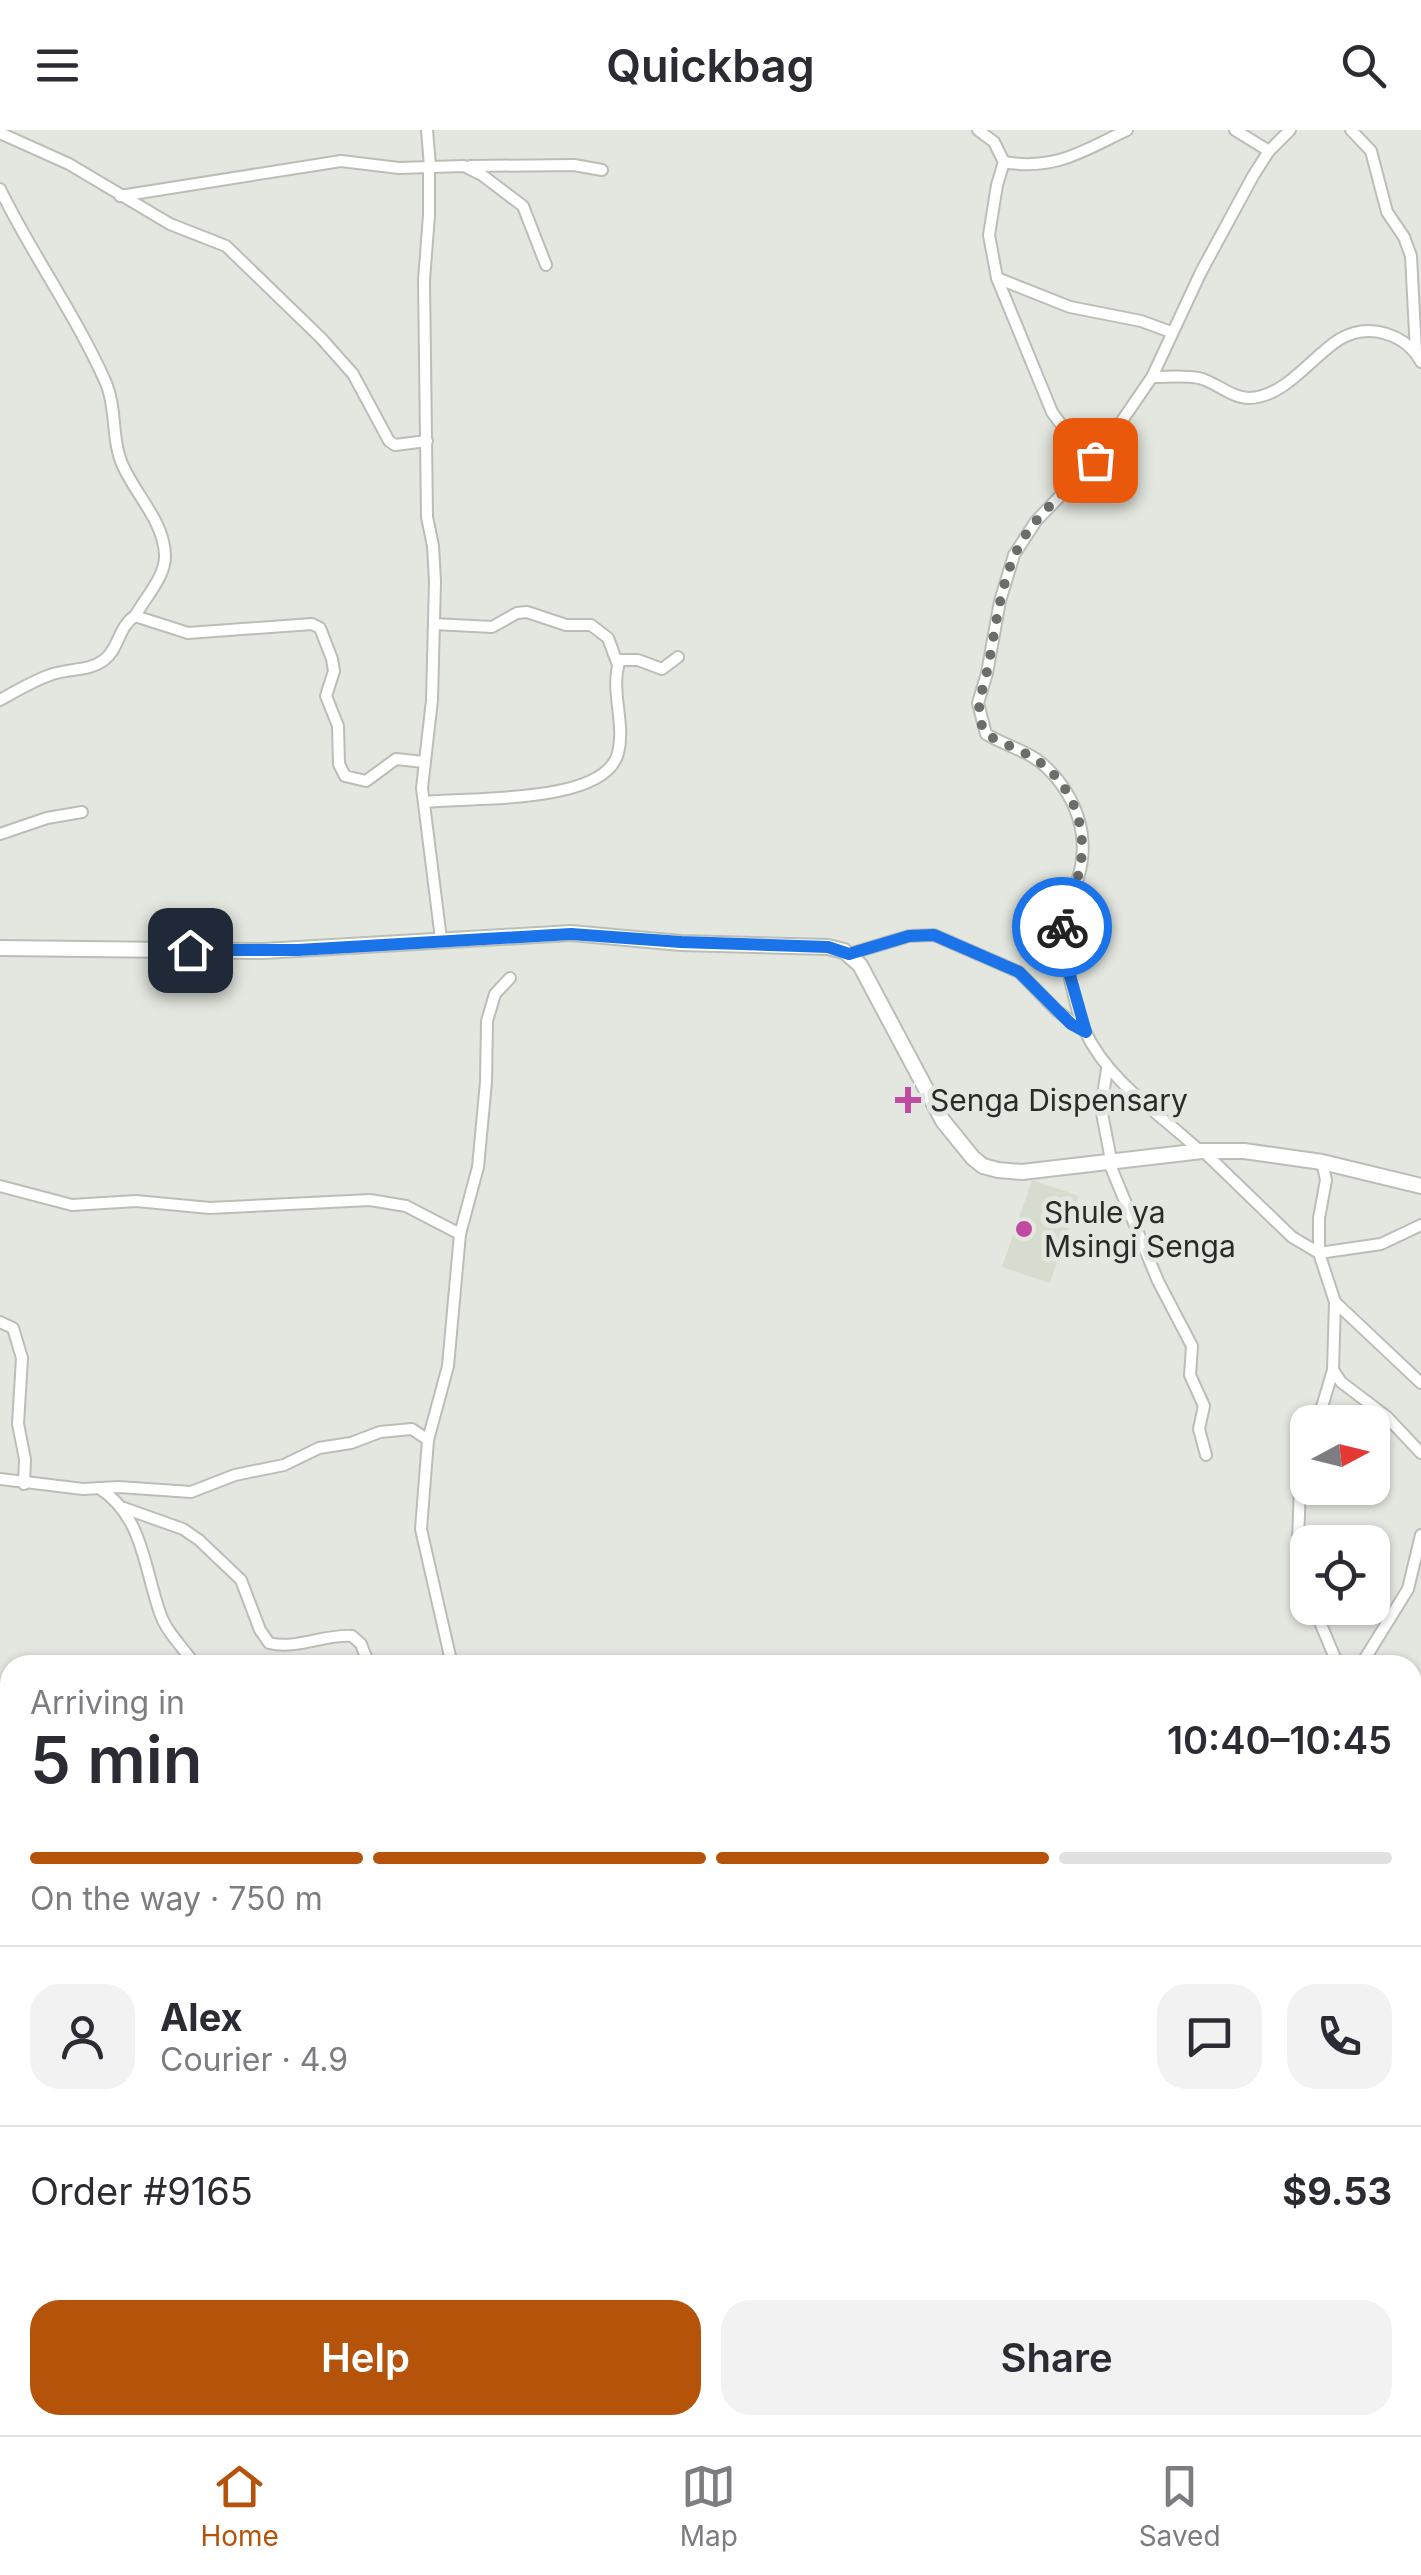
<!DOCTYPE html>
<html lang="en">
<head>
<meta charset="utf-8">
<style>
  :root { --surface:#fff; --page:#f2f2f3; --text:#2b2b33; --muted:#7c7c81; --line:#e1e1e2; --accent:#b45309 }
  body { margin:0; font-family:Inter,sans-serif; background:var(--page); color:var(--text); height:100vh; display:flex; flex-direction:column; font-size:38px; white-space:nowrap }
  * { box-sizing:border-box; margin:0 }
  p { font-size:32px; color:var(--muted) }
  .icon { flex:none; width:55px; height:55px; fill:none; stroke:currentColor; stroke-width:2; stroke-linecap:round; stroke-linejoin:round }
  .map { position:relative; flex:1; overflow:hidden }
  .sheet { position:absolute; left:0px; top:1525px; width:1422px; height:780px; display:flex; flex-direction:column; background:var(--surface); border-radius:30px 30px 0 0; box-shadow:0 2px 8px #0004 }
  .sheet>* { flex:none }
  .needle { width:65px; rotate:83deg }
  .buttons { position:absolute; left:1290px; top:1275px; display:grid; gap:20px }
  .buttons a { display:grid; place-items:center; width:100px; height:100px; border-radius:20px; background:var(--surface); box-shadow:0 2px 8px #0004; font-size:50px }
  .pin { position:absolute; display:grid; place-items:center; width:85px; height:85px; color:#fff; margin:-42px; border-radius:20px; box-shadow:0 5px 15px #0006 }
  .courier { position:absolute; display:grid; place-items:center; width:100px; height:100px; margin:-50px; border:8px solid #1a73e8; border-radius:50%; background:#fff; color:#222; box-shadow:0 2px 12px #0007 }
  .summary em { font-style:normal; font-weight:600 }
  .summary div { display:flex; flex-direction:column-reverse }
  .summary { display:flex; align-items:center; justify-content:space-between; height:170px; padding:0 30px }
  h1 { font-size:65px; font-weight:600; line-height:75px }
  .bar { display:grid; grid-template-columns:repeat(4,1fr); gap:15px 10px; align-content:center; height:120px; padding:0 30px }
  .bar i { height:12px; border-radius:8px; background:var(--line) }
  .bar .current { background:var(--accent) }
  .bar p { grid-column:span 4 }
  .line { display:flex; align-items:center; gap:25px; padding:0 30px; border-top:2px solid var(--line) }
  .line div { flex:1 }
  .round { display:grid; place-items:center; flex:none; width:105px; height:105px; border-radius:30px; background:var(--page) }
  .cta { display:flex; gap:20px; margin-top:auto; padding:20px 30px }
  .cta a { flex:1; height:115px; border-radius:30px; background:var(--accent); color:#fff; font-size:40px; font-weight:600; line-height:115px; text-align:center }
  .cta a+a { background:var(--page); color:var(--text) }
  header { display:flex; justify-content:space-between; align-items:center; height:130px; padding:0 30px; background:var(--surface); font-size:45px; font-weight:600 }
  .dock { display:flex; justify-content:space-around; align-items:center; height:140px; border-top:2px solid var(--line); background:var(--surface); font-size:28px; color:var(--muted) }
  .dock a { display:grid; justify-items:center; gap:5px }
  .dock .current { color:var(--accent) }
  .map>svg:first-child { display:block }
  .built { fill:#d6dcce }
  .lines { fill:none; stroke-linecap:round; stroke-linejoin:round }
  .minor-casing { stroke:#bbbeb7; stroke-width:14 }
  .tertiary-casing { stroke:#bbbeb7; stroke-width:18 }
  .minor { stroke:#fff; stroke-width:10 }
  .tertiary { stroke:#fff; stroke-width:14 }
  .done { stroke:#6b6d68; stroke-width:10; stroke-dasharray:0 18 }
  .route { stroke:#1a73e8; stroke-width:12 }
  .poi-dot { fill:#c04aa1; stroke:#e4e7df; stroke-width:4 }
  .labels { text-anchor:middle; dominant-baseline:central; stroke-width:10; stroke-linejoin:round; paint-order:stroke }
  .poi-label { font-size:30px; fill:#2a2b28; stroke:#e4e7df; text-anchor:start }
</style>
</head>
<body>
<header><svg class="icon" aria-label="menu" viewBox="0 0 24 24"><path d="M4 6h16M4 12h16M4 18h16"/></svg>Quickbag<svg class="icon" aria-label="search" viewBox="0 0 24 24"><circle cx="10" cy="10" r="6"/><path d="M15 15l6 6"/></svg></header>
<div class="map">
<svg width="1421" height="2305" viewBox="0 0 1421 2305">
  <rect width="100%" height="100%" fill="#e4e7df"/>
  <path class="built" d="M1032 1050 1079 1066 1050 1153 1002 1137Z"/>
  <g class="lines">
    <defs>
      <g id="minor">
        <path d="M427 0 430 36"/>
        <path d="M978 0 994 12 1004 32 997 55 989 105 997 148 1052 282 1090 335"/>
        <path d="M1235 0 1269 21"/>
        <path d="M1351 0 1371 21 1387 82 1404 107 1411 126 1416 222"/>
        <path d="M0 3 69 34 170 94 226 116 321 208 353 244 389 311 395 315 427 311"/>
        <path d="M1004 32C1055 41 1083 21 1127 0"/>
        <path d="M429 35V85L424 150 427 387 433 416 435 451 432 570 422 658 441 809"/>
        <path d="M470 36 574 35 602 40"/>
        <path d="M0 59C32 125 76 185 106 253 117 279 111 310 123 336 136 365 164 392 165 425 166 446 145 468 135 486"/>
        <path d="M120 66 341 31 399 38 464 36 482 45 523 76 546 135"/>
        <path d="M997 148 1070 177 1141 191 1171 202"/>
        <path d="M1152 247C1167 247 1184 245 1199 248 1216 252 1231 268 1249 268 1286 267 1312 226 1340 209 1369 192 1406 204 1421 232"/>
        <path d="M434 494 492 497 517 483 527 482 566 495H591L608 508 618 535"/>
        <path d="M0 570C16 561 33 551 50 545 67 538 88 542 104 530 119 519 118 497 135 486L188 503 312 494 320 498 332 529 334 541 326 566 338 596 339 634 345 646 366 651 396 629 424 632"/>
        <path d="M425 672C469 667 605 675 618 623 626 593 609 559 620 530H638L662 539 678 527"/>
        <path d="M0 704 47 688 82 682"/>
        <path d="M849 824 909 806 934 805 1019 842 1057 881 1085 901"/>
        <path d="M1107 939 1101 978 1111 1030"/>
        <path d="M1200 1021C1160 984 1108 951 1085 901 1075 878 1061 815 1063 790 1065 774 1073 763 1078 748 1091 706 1076 666 1046 637 1029 621 1006 616 986 604L978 573 987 543 1000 471 1014 425 1036 391 1095 330 1152 247 1201 142 1253 46 1269 21 1290 0"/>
        <path d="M1203 1021 1292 1107 1319 1123 1381 1114 1421 1095"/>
        <path d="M1108 1030 1158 1151 1192 1216 1190 1245 1204 1276 1199 1299 1206 1325"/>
        <path d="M1322 1032 1326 1050 1319 1088V1123L1335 1172 1333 1240 1341 1252 1387 1287 1421 1323"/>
        <path d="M0 1056 72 1075 136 1071 210 1078 370 1070 406 1076 460 1104"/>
        <path d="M1335 1172 1421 1253"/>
        <path d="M0 1192 13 1198 22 1228 18 1294 25 1329 24 1354"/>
        <path d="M1308 1292 1322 1277 1333 1240"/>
        <path d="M1308 1293 1297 1324 1300 1355 1298 1412 1308 1457"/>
        <path d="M0 1349 83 1359 119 1357 191 1362 235 1345 284 1335 319 1318 351 1313 380 1302 412 1299 428 1310"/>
        <path d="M99 1358C143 1386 144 1438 160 1483 166 1502 184 1518 195 1535"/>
        <path d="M124 1378 183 1399 199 1410 241 1450 260 1500 269 1513C296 1520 324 1504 352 1506L361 1514 369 1535"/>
        <path d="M1314 1478 1338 1535"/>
        <path d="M452 1535 421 1399 428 1310 448 1236 460 1104 478 1037 486 952 487 891 495 864 510 848"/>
        <path d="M1361 1535 1408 1459 1421 1405"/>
        <path d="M0 1565 10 1571"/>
        <path d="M1412 1605 1421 1609"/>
      </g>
      <path id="tertiary" d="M0 818 264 821 571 803 681 813 828 817 844 821 860 835 943 991 973 1028 983 1036 998 1040 1022 1042 1202 1021H1244L1322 1032 1421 1056"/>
    </defs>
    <use href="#minor" class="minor-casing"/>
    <use href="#tertiary" class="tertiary-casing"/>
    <use href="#minor" class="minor"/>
    <use href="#tertiary" class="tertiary"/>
  </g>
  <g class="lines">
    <path class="done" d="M1062 797C1064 775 1076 759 1080 738 1088 696 1072 653 1035 629 1020 619 1002 614 986 604 972 580 983 562 988 537 998 488 1001 432 1036 391 1054 370 1076 351 1095 330"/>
    <path class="route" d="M190 820H298L571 804 681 812 828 817 849 824 909 806 934 805 1019 842 1071 894 1086 902 1065 828 1062 797"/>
  </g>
  <g class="poi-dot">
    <path d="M903 955h10v10h10v10h-10v10h-10v-10h-10v-10h10z"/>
    <circle cx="1024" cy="1099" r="10"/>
  </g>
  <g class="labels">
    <g class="poi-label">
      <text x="930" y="970">Senga Dispensary</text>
      <text x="1044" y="1082">Shule ya<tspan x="1044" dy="34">Msingi Senga</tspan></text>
    </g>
  </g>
</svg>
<div class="buttons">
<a><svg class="needle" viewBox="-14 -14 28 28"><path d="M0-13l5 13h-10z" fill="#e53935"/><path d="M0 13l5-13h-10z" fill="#7c7c81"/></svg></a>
<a><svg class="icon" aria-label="locate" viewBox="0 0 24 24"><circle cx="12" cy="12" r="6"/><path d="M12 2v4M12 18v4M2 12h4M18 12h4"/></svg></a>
</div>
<div class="pin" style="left:1095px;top:330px;background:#ea580c"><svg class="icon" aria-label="bag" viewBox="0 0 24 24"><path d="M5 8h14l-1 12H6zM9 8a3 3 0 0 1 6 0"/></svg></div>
<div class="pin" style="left:190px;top:820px;background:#1f2937"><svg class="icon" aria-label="home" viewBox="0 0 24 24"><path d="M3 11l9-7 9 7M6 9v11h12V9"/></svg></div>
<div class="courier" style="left:1062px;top:797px"><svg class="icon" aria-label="bike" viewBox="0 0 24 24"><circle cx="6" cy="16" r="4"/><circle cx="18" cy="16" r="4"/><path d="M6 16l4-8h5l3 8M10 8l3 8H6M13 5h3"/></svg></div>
<section class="sheet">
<div class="summary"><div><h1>5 min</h1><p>Arriving in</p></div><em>10:40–10:45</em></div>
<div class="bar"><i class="current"></i><i class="current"></i><i class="current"></i><i></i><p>On the way · 750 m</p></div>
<div class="line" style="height:180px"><a class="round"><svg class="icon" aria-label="person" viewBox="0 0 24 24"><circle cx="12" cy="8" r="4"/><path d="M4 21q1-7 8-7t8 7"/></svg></a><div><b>Alex</b><p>Courier · 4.9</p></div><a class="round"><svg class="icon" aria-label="chat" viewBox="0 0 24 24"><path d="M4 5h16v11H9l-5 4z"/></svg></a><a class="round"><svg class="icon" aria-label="phone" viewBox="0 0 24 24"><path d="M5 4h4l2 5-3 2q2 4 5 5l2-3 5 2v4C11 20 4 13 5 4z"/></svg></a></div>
<div class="line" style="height:130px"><div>Order #9165</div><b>$9.53</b></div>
<div class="cta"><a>Help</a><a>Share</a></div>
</section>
</div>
<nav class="dock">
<a class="current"><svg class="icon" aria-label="home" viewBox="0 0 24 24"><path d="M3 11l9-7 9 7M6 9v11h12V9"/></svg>Home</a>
<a><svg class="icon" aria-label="map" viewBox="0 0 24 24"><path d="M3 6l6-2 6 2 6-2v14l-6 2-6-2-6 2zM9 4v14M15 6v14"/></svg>Map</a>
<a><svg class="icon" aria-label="saved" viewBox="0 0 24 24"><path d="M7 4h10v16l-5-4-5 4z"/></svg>Saved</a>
</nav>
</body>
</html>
